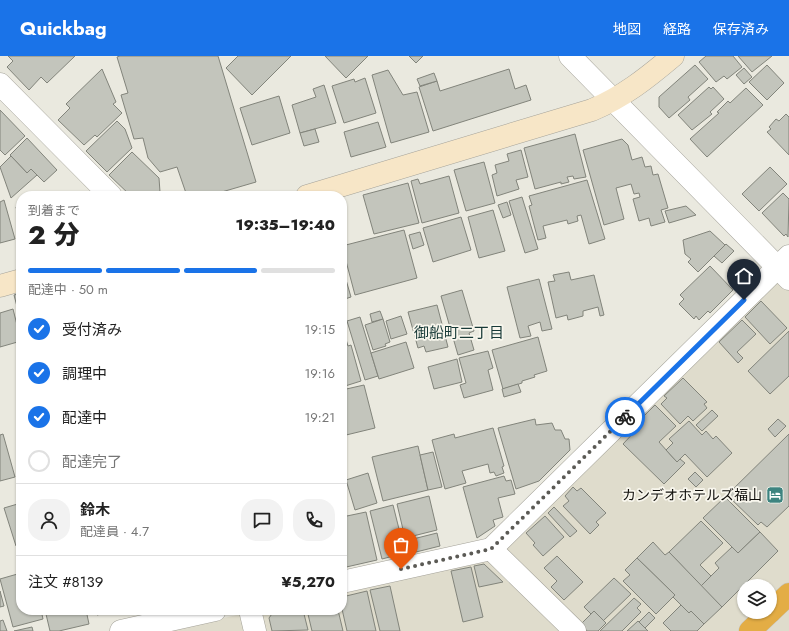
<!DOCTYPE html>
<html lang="ja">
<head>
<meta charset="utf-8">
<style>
  :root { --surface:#fff; --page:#f2f2f2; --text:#222; --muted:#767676; --line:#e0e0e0; --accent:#1a73e8 }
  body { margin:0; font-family:Jost,"Noto Sans JP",sans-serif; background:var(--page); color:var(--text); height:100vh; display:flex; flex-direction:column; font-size:15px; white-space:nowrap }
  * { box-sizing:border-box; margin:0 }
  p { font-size:13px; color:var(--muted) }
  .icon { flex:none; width:22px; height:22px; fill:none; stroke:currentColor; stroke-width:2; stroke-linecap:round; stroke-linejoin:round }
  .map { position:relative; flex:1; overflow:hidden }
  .details { position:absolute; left:16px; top:135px; width:331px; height:424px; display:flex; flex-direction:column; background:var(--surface); border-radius:16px; box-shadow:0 1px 3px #0004 }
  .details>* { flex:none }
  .buttons { position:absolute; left:737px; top:523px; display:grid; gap:8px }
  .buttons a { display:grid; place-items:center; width:40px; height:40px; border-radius:50%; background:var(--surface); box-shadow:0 1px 3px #0004; font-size:20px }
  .pin { position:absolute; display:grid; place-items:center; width:34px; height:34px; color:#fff; margin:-41px -17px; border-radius:50% 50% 50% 0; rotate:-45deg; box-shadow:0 0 4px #0007 }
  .pin .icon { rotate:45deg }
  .courier { position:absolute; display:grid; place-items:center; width:40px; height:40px; margin:-20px; border:3px solid #1a73e8; border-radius:50%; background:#fff; color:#222; box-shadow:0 1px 5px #0007 }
  .overview em { font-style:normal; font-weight:800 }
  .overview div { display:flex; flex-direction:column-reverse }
  .overview { display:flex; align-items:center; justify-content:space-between; height:68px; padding:0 12px }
  h1 { font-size:26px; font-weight:800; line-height:30px }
  .bar { display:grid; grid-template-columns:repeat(4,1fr); gap:6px 4px; align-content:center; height:48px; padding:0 12px }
  .bar i { height:5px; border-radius:3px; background:var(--line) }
  .bar .on { background:var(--accent) }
  .bar p { grid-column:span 4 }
  .line { display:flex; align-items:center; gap:10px; padding:0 12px; border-top:1px solid var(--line) }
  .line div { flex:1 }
  .round { display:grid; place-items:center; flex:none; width:42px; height:42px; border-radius:16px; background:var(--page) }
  ol { padding:0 12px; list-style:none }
  li { display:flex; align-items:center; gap:12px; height:44px }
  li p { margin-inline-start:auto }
  li .icon { padding:4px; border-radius:50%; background:var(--accent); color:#fff; stroke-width:4 }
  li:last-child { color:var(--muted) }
  li i { width:22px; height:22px; border:2px solid var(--line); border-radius:50% }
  header { display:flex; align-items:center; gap:24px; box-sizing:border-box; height:56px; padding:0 20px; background:var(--accent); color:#fff }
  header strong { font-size:19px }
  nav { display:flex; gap:22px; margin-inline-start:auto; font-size:14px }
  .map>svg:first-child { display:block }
  .built { fill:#dfdccc; fill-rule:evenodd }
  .building { fill:#c3c5bc; stroke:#82847b }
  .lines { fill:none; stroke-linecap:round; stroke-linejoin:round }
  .street-casing { stroke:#a4a299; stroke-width:23 }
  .secondary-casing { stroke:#a4a299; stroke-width:23 }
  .highway-casing { stroke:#c5c5c4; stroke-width:23 }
  .street { stroke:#fff; stroke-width:22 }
  .secondary { stroke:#f7e6c7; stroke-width:22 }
  .highway { stroke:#e3ad45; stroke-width:22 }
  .done { stroke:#5b5a55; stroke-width:4; stroke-dasharray:0 7.2 }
  .route { stroke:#1a73e8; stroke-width:5 }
  .labels { text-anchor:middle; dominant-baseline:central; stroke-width:3.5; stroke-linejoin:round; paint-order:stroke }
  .poi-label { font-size:14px; fill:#0e0d0a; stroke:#f8f6ed; text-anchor:end }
  .neighbourhood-label { font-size:15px; fill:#173937; stroke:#f8f6ed }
</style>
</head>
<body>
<header>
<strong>Quickbag</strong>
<nav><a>地図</a><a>経路</a><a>保存済み</a></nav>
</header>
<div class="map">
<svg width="789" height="575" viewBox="0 0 789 575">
  <rect width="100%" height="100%" fill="#eae9df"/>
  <path class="built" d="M789 209V575H166L259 554H342V535L484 501ZM744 530H770V556H744Z"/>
  <g class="building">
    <path d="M8 0H75L47 27 41 21 29 34 7 11 13 5Z"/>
    <path d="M120 0H218L256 126 208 140H187L177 111 160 116 148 102 143 82 134 83 121 39 128 37 117 1Z"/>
    <path d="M238 0H291L252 39 226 12Z"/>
    <path d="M325 0H368L346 22Z"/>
    <path d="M409 0H423L416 7Z"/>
    <path d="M706 0H733L742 11 727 23 724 20 716 26 699 6Z"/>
    <path d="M738 0H772L752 16Z"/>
    <path d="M695 9 708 23 688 41 690 44 669 62 659 51V41Z"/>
    <path d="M767 9 784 27 767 44 749 26Z"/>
    <path d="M744 12 752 21 744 28 736 19Z"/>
    <path d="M102 13 116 46 113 48 122 57 97 81 95 79 84 89 58 64 70 52 66 48Z"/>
    <path d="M509 13 515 33 526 29 531 44 433 75 419 31 437 25 440 35Z"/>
    <path d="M388 14 403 39 417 36 429 76 391 87 372 19Z"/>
    <path d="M434 17 437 25 420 30 417 23Z"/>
    <path d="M365 22 376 57 344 67 332 30 354 23 355 26Z"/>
    <path d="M324 29 336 67 300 77 292 49 316 41 313 33Z"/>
    <path d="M709 31 711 33 713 31 724 43 710 56 712 58 692 74 678 59Z"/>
    <path d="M746 32 763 49 707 101 690 83 719 57 717 56 728 45 730 47Z"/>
    <path d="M279 40 290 77 252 89 240 52Z"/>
    <path d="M0 54 25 80 5 99 0 94Z"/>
    <path d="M786 58 789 61V99L767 76 771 73 769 71 776 63 779 65Z"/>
    <path d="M117 65 125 73 132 92 107 116 86 95Z"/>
    <path d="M378 66 386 91 351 101 344 76Z"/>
    <path d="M315 73 319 86 304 90 300 77Z"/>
    <path d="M575 78 586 121 574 123 573 120 567 121 569 126 561 128V126L535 133 524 92Z"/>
    <path d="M27 82 57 114 44 126 31 113 27 117 10 99Z"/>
    <path d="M622 83 628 89 632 104 642 101 645 111 651 110 653 119 658 118 668 152 661 154 665 166 651 170 649 162 639 165 633 143 640 141 639 137 634 138 631 128 616 132 624 163 604 169 583 94Z"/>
    <path d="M521 94 528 121 516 124 519 133 497 140 492 119 497 117 495 109 509 105 507 98Z"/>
    <path d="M132 96 159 122 160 136H145L141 140H131L109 119Z"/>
    <path d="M11 100 27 117 31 113 37 119 11 142 0 111Z"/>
    <path d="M484 106 495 147 466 155 454 114Z"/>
    <path d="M770 111 787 128 759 155 742 138Z"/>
    <path d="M449 120 459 157 422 167 411 125 418 123 420 128Z"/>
    <path d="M587 124 605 183 589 188 581 159 577 160 578 165 568 168 567 164 543 170 546 182 538 184 529 150 532 149 529 140Z"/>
    <path d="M408 127 419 167 374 178 363 139Z"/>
    <path d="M783 137 789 143 788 181 786 178 784 180 762 157Z"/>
    <path d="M522 141 538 193 525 197 509 145Z"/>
    <path d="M4 144 15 183 0 187V146Z"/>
    <path d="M507 146 511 159 503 162 498 149Z"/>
    <path d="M21 150V170L16 151Z"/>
    <path d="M686 150 696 159 669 167 665 155Z"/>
    <path d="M493 154 505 195 479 202 468 161Z"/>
    <path d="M461 161 471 194 433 206 423 172Z"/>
    <path d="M404 174 417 222 355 239 342 190Z"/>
    <path d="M710 175 725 189 698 216 688 206 691 203 685 198 683 184Z"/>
    <path d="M420 176 424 189 413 193 409 179Z"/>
    <path d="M726 188 734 195 722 207 714 200Z"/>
    <path d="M342 210 351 241 342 244Z"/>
    <path d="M710 210 733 234 710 257 708 255 699 264 696 260 694 263 679 248 684 243 680 239Z"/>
    <path d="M569 216 571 224 594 219 604 259 600 260 598 251 583 255V260L568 264 567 259 556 262 548 226 555 225 553 219Z"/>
    <path d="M735 219 741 227 735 232 729 224Z"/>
    <path d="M539 223 552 273 542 275 540 266 528 270 531 280 520 282 507 231Z"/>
    <path d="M462 234 474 275 469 277 474 294 458 299 441 240Z"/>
    <path d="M21 237V266L14 239Z"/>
    <path d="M761 245 787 272 770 288 745 261Z"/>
    <path d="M437 249 448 291 426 296 424 290 418 292 408 256Z"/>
    <path d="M13 253 21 285 0 291V257Z"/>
    <path d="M380 255 383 263 372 266 370 258Z"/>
    <path d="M401 260 407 278 391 283 386 265Z"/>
    <path d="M360 261 378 320 365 324 347 265Z"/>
    <path d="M383 263 390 286 385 288 386 290 373 294 365 269Z"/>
    <path d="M742 264 756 278 737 296 743 302 738 307 719 286Z"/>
    <path d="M342 270 348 290 351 289 361 325 342 331Z"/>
    <path d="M789 275V320L770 338 748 315Z"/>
    <path d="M538 281 547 315 534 319 535 321 522 325V327L503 333 492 294Z"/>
    <path d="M406 286 414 312 379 323 371 297Z"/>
    <path d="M488 295 493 312 488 314 493 334 464 342 460 329 466 327 459 302Z"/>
    <path d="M457 303 462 326 434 333 428 311Z"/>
    <path d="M683 322 707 346 704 348 707 352 693 365 688 360 680 368 661 348 667 342 664 340Z"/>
    <path d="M518 328 521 336 504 341 502 333Z"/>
    <path d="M364 329 375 372 342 380V334Z"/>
    <path d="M655 349 676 370 659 386 677 406 680 403 685 407 664 428 623 388 638 372 635 369Z"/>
    <path d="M712 354 718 360 702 375 696 369Z"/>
    <path d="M535 363 536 369 552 367 555 374H561L565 383H569L570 394 539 425 516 433 498 372Z"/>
    <path d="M778 363 786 370 775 381 768 373Z"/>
    <path d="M689 365 702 379 706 375 713 383 716 380 732 397 707 421 685 398 677 406 666 394 673 387 669 383Z"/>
    <path d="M493 372 504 410 502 411 504 417 496 420 494 416 490 417 488 408 462 415 466 427 445 433 432 384 454 378 455 382Z"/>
    <path d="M3 378 15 421 0 425V379Z"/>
    <path d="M789 378V450L767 471 761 466 758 469 727 439Z"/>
    <path d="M418 390 428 434 383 445 372 401Z"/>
    <path d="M433 396 442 431 428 434 420 399Z"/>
    <path d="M342 409 347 427 342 429Z"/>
    <path d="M695 416 703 424 696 431 688 423Z"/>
    <path d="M368 417 377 447 355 454 346 424Z"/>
    <path d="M504 420 506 425 511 424 515 438 498 442 503 461 493 464 495 470 477 482 463 431Z"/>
    <path d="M573 431 577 435 581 432 606 457 596 466 599 469 590 478 563 450 569 445 565 440Z"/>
    <path d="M429 440 437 474 405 482 397 448Z"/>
    <path d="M725 441 760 476 738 497 703 462Z"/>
    <path d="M21 447V488L16 490 4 452Z"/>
    <path d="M393 449 405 497 382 503 370 455Z"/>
    <path d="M554 451 577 475 570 481 548 457Z"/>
    <path d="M366 456 377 504 342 512V482L345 481 342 461Z"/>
    <path d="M545 460 564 481 543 500 533 489 535 487 526 477Z"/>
    <path d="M701 465 723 487 700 509 711 520 701 530 669 496Z"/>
    <path d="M760 476 778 495 722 551 701 530 719 512 715 507 732 491 738 497Z"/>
    <path d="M437 477 440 490 416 496 413 483Z"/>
    <path d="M653 486 665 499 669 496 722 551 704 568 691 555 689 557 673 541 675 539 637 502Z"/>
    <path d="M557 500 583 526 564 544 551 531 557 525 544 512Z"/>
    <path d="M637 502 675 539 656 558 623 525 630 519 625 514Z"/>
    <path d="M484 508 503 526 479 531 474 510Z"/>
    <path d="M471 511 483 561 463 566 451 515Z"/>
    <path d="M21 517V554H41L43 563 13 571 0 523Z"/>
    <path d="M614 522 631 538 603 565 594 555 591 558 584 551Z"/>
    <path d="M390 530 400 575H380L370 534Z"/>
    <path d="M0 535 4 550 0 551Z"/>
    <path d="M367 535 376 575H347L342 553V541Z"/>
    <path d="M634 542 641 548 637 552 641 556 622 575H600Z"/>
    <path d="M681 549 689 557 691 555 704 568 697 575H671L663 567Z"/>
    <path d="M45 554H86L89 568 59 575H50Z"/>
    <path d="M87 554H116L97 559 96 555 88 556Z"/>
    <path d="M277 554H303L308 574 272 575 269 562 274 555Z"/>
    <path d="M307 554H338L343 575H312Z"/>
    <path d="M594 555 606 567 598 575H587L581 568Z"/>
    <path d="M649 556 655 562 645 572 639 566Z"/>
    <path d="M3 564 7 575H0V565Z"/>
    <path d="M638 565 648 575H627Z"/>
    <path d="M32 571 33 575H14Z"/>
  </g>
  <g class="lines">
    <defs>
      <g id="street">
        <path d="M570 0 789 223"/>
        <path d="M0 28 111 140"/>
        <path d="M491 493 575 575"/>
        <path d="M342 526 491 493 789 200"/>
        <path d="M250 554 255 575"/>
        <path d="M121 575 215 554"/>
      </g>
      <g id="secondary">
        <path d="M307 140 592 54C623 41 647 22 673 0"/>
        <path d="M0 230 21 224"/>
      </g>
      <g id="highway">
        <path d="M770 556 789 538"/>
        <path d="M750 575 770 556"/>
      </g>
    </defs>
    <use href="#street" class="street-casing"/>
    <use href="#secondary" class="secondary-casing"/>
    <use href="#highway" class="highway-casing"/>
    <use href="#street" class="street"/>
    <use href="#secondary" class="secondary"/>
    <use href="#highway" class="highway"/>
  </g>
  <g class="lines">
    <path class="done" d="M401 513 491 493 625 361"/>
    <path class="route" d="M625 361 744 244"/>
  </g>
  <defs>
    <symbol id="hotel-square" viewBox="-11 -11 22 22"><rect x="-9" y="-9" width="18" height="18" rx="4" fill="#3d8480" stroke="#f8f6ed"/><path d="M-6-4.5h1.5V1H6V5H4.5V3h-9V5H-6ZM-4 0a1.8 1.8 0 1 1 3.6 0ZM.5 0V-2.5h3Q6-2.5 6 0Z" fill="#fff"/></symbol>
  </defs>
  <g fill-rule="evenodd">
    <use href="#hotel-square" x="765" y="429" width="20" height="20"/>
  </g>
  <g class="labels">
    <g class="poi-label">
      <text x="762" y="439">カンデオホテルズ福山</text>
    </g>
    <g class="neighbourhood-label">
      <text x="459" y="277">御船町二丁目</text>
    </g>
  </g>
</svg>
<div class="buttons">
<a><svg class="icon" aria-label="layers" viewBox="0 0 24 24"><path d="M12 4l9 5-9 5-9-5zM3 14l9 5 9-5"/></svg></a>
</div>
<div class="pin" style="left:401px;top:513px;background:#ea580c"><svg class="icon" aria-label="bag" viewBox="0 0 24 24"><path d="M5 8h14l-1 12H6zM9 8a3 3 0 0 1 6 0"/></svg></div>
<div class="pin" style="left:744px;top:244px;background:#1f2937"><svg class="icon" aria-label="home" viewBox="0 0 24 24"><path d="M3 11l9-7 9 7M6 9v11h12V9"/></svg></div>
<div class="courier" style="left:625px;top:361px"><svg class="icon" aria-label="bike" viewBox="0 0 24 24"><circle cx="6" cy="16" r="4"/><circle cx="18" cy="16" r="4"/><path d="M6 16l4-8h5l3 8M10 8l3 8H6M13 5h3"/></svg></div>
<section class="details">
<div class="overview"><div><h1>2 分</h1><p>到着まで</p></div><em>19:35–19:40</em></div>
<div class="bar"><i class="on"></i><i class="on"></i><i class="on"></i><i></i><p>配達中 · 50 m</p></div>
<ol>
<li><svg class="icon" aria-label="check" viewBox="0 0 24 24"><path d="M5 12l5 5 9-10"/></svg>受付済み<p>19:15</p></li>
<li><svg class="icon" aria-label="check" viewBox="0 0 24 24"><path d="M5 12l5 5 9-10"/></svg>調理中<p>19:16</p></li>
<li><svg class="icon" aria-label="check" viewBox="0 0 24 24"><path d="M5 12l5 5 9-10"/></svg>配達中<p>19:21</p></li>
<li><i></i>配達完了</li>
</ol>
<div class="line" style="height:72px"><a class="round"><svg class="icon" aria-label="person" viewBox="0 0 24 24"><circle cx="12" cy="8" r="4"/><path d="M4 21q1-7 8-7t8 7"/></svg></a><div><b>鈴木</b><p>配達員 · 4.7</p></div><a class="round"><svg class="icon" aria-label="chat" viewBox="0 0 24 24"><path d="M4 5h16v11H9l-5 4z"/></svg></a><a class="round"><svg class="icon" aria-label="phone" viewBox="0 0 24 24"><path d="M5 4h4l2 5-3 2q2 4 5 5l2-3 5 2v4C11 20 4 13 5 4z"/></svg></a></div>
<div class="line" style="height:52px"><div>注文 #8139</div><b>¥5,270</b></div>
</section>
</div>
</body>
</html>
